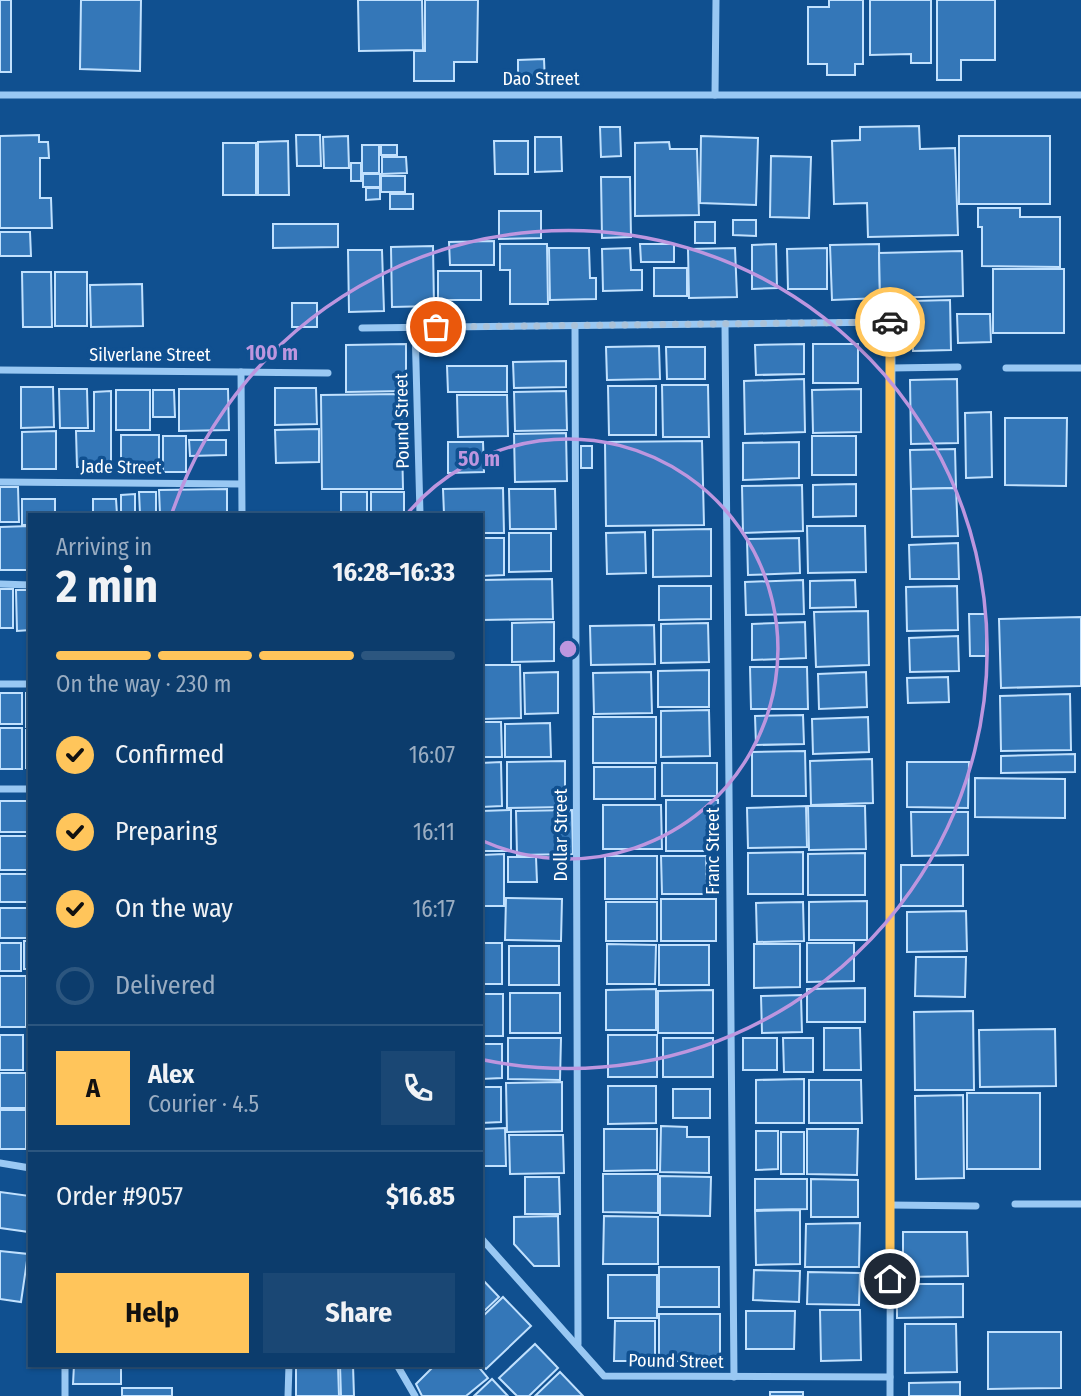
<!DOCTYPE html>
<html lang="en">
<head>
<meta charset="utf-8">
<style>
  :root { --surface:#0c3c6c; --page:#1a4774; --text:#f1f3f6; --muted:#9aadc2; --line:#2c567f; --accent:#ffc55b }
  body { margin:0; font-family:"Fira Sans Condensed",sans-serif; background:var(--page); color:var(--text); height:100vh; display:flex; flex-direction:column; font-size:26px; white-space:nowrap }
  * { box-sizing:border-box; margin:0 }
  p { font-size:23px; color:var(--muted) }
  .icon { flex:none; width:38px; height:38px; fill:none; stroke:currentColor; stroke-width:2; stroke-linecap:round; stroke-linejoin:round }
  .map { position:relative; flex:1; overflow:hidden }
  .side { position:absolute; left:28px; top:513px; width:455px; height:854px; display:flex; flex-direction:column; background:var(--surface); border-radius:0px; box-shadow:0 2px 5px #0004,0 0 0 2px var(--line) }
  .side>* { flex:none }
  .pin { position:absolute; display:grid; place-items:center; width:60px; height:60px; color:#fff; margin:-30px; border:4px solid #fff; border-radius:50%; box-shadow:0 2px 7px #0007 }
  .courier { position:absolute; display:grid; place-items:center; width:70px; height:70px; margin:-35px; border:5px solid #ffc55b; border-radius:50%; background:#fff; color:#222; box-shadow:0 2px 9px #0007 }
  .overview em { font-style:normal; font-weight:700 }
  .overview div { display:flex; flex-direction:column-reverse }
  .overview { display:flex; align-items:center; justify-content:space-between; height:119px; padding:0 28px }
  h1 { font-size:46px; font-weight:700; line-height:52px }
  .bar { display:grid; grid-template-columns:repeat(4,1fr); gap:10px 7px; align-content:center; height:84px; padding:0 28px }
  .bar i { height:9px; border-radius:5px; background:var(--line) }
  .bar .selected { background:var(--accent) }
  .bar p { grid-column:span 4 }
  .line { display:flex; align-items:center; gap:18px; padding:0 28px; border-top:2px solid var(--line) }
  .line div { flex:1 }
  .round { display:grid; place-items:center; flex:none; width:74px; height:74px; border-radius:0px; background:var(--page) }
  ol { padding:0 28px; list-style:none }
  li { display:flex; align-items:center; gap:21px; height:77px }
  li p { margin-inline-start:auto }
  li .icon { padding:7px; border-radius:50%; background:var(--accent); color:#111; stroke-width:4 }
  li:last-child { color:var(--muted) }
  li i { width:38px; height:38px; border:4px solid var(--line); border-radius:50% }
  .cta { display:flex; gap:14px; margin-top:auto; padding:14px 28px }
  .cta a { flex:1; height:80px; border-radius:0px; background:var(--accent); color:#111; font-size:28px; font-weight:700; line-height:80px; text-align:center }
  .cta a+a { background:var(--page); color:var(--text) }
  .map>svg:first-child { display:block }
  .building { fill:#3477b8; stroke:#c1e1fe; stroke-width:2 }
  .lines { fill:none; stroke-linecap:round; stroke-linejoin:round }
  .street { stroke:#99c8f3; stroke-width:7 }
  .done { stroke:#abc2d8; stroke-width:7; stroke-dasharray:0 12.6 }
  .route { stroke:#ffc55b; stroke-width:9 }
  .ring { fill:none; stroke:#bd96df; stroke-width:3.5 }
  .labels { text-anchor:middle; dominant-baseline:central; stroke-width:7; stroke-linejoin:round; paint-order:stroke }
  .street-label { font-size:18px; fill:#fff; stroke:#105090 }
  .centre { fill:#bd96df; stroke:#105090; stroke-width:3.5 }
  .ring-label { font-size:21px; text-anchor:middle; font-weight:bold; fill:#bd96df; stroke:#105090; stroke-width:7; stroke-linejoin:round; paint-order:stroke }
</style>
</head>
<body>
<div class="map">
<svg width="1081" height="1396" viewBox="0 0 1081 1396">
  <rect width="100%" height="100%" fill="#105090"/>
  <g class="building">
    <rect x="0" y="0" width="11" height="72"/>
    <path d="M81 0H141L140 71 80 69Z"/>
    <path d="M358 0H422L423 50 359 51Z"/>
    <path d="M425 0H478L477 62H454V81H414V51H425Z"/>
    <path d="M829 0H863V64H855V75H827V64H808V7H829Z"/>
    <path d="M870 0H931V63H911V54L870 55Z"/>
    <path d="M937 0H995V60H961V80H937Z"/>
    <path d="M544 59 545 83H518V60Z"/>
    <path d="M919 126 920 149 955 148 958 235 868 237 867 203 834 204 832 141 860 140V127Z"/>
    <path d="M600 127H620L621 156 601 157Z"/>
    <path d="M39 135V142H48L49 158H40V198H51L52 228H0V136Z"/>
    <path d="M296 135H320L321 166H297Z"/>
    <path d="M348 136 349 168H324L323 137Z"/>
    <path d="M701 136 758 138 756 205 700 203Z"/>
    <rect x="959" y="136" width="91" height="68"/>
    <path d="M535 137H561L562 171 535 172Z"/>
    <path d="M288 141 289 195H258V142Z"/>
    <path d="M494 141H528V174H495Z"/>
    <path d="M669 142 670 149H697L699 215 635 216V143Z"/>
    <rect x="223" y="143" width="33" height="52"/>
    <rect x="362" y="145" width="17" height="28"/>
    <rect x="381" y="145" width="16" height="10"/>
    <path d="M771 156 811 157 809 218 770 217Z"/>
    <path d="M382 157H406L407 173 382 174Z"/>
    <rect x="351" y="163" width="10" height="18"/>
    <rect x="363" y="174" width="17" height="13"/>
    <rect x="381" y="176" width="24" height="16"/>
    <path d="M601 177H630L631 237 602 238Z"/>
    <path d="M366 188H380V199L366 200Z"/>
    <rect x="390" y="194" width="23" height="15"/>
    <path d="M978 208H1020V217H1060V267L982 266V227H978Z"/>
    <path d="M499 211H541V238L499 239Z"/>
    <path d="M733 220H756V236L733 235Z"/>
    <rect x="695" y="222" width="20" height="21"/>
    <path d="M273 224H338V247L273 248Z"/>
    <path d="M0 232H30L31 256H0Z"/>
    <path d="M494 241V265H450L449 242Z"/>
    <path d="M500 244H547L548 304H510V270H500Z"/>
    <path d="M640 244H674V262H641Z"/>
    <path d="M776 244 777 288 752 289V245Z"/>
    <path d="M879 244 880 298 832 300 830 245Z"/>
    <path d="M433 246 434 306 392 307 391 247Z"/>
    <path d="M549 248H589L590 278H596V299L550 300Z"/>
    <path d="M630 248 631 270H642V290L603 291 602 249Z"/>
    <path d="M735 248 737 297 689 298 688 249Z"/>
    <path d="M827 248V289H788L787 249Z"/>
    <path d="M348 250H382L384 311 349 312Z"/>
    <path d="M962 251 963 296 880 298 879 253Z"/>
    <rect x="654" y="268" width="33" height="28"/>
    <rect x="993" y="269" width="71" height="64"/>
    <rect x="438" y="271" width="43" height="29"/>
    <path d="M22 272H51L52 327H23Z"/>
    <rect x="55" y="272" width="32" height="54"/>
    <path d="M142 284 143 326 91 327 90 285Z"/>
    <path d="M950 300 951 350 913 351 912 301Z"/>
    <rect x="292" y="303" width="25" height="24"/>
    <path d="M957 314H990L991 342 958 343Z"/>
    <path d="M406 344V391L346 392V345Z"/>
    <path d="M804 344V374L756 375 755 345Z"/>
    <rect x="813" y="344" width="45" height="39"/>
    <path d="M659 346 660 379 607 380 606 347Z"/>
    <path d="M666 347H705V379H667Z"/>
    <path d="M566 361V387L514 388 513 362Z"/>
    <path d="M447 366H507V392H448Z"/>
    <path d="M804 379 805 432 745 434 744 381Z"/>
    <path d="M957 379 958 443 911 444 910 380Z"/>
    <path d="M662 385H708L709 437H663Z"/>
    <path d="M608 386H656V435H609Z"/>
    <path d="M21 387H53L54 427 21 428Z"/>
    <path d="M275 388H316L317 424 275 425Z"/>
    <path d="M59 389H87L88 428H60Z"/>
    <path d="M179 389H228L229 430 179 431Z"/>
    <path d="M861 389V432L813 433 812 390Z"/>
    <rect x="116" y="390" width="34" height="40"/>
    <path d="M153 390H174L175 417H153Z"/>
    <path d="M111 391V466L77 467 76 431H94V392Z"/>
    <path d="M566 391 567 430 515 431 514 392Z"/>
    <path d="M401 394 403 489H322L321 395Z"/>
    <path d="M457 395H507L508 436 458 437Z"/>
    <path d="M991 412 992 477 966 478 965 413Z"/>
    <path d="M1005 418H1067L1066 486 1005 485Z"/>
    <path d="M319 429V462L276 463 275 430Z"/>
    <path d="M56 431V469H22V432Z"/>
    <path d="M566 433 567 481 515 482 514 434Z"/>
    <rect x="121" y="435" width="38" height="29"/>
    <rect x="163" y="436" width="23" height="36"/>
    <rect x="812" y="436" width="44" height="39"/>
    <path d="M189 440H226V455L190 456Z"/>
    <path d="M702 441 704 525 606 526 605 442Z"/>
    <path d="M448 442H483L484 472 448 473Z"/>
    <path d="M799 442V478L743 480V443Z"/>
    <rect x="581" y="446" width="11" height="22"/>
    <path d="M955 449 956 488 911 489 910 450Z"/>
    <path d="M856 484V516L813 517V485Z"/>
    <path d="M802 485 803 531 743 533 742 486Z"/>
    <path d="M0 487H18L19 522H0Z"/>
    <path d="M503 488 504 533H481V514H444L443 489Z"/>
    <path d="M956 488 958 536 912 537 911 489Z"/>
    <path d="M227 489V514H160L159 490Z"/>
    <path d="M509 489H555L556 529H510Z"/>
    <path d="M139 492H156V514H140Z"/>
    <rect x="341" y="492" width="26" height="22"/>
    <rect x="371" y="492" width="33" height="22"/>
    <path d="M135 494V514H121V495Z"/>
    <path d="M22 499H55V514H30V525H22Z"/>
    <path d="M93 499H116L117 514H93Z"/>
    <path d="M30 526V570H0V527Z"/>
    <path d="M807 526H865L866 572 808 573Z"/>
    <path d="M711 529V576L653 577V530Z"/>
    <path d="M645 532 646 573 607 574 606 533Z"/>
    <path d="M509 533H551V571L509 572Z"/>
    <path d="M481 538H504V575L481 576Z"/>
    <path d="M799 538 800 573 748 575 747 539Z"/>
    <path d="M958 543 959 579H910L909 545Z"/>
    <path d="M552 579 553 619 481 620V580Z"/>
    <path d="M803 580 804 614 746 615 745 582Z"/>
    <path d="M855 580 856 607 810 608V581Z"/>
    <path d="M659 586H711V619L659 620Z"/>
    <path d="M957 586 958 630 907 631 906 587Z"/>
    <rect x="0" y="589" width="13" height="39"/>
    <path d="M16 590H30V630L17 631Z"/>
    <path d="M868 611 869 665 816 667 814 612Z"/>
    <path d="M969 614H986V656H970Z"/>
    <path d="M1081 617V686L1001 688 999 619Z"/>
    <path d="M554 622V661L512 662V623Z"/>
    <path d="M805 622 806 658 752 660V624Z"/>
    <path d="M708 623 709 662 661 663V624Z"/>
    <path d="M654 625 655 664 591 665 590 626Z"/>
    <path d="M958 636 959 671 910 672 909 638Z"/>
    <path d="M481 665H520L521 718 481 719Z"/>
    <path d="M750 667H807L808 709H751Z"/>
    <path d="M709 670V707H658V671Z"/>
    <path d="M558 672V713L525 714 524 673Z"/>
    <path d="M651 672 652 713 594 714 593 673Z"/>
    <path d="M866 672 867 707 819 709 818 674Z"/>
    <path d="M948 677 949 702 908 703 907 678Z"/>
    <rect x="0" y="693" width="22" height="31"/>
    <rect x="26" y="693" width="4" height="34"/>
    <path d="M1070 694 1071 750 1001 751 1000 696Z"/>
    <path d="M709 710 710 756 661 757V711Z"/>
    <path d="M803 715 804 744 756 745 755 716Z"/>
    <rect x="593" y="717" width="63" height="46"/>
    <path d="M868 717 869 752 813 754 812 719Z"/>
    <path d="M481 722H501L502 757H481Z"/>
    <path d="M550 723 551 757H505V724Z"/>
    <rect x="0" y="728" width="22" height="41"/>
    <rect x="26" y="730" width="4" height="38"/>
    <path d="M805 751 806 796H752V752Z"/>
    <path d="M1075 754V772L1001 773V756Z"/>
    <path d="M872 759 873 803 811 805 810 761Z"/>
    <path d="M565 761V807L507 808V762Z"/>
    <path d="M501 762 502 806 481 807V763Z"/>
    <path d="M907 762H969L968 808 907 807Z"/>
    <rect x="662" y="763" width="55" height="33"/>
    <rect x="594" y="767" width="61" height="32"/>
    <path d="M975 778 1065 779V818L975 817Z"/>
    <path d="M666 800H718L719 851H666Z"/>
    <rect x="0" y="801" width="30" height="31"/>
    <path d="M603 805H661L662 849H603Z"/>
    <path d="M806 806 807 847 748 848 747 808Z"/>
    <path d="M808 806H865L866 849 809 850Z"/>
    <path d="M511 810V851H481V811Z"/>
    <path d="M572 810 573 854 517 855 516 811Z"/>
    <path d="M911 812H968V855L912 856Z"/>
    <rect x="0" y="836" width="30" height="34"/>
    <path d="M803 852V894H748V853Z"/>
    <path d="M865 853V895H808V854Z"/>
    <path d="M504 854V906H481V855Z"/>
    <rect x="605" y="856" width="52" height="43"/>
    <path d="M661 856H706L707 894H662Z"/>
    <path d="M508 857H536L537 882H508Z"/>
    <rect x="901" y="865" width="62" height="41"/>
    <rect x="0" y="874" width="30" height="28"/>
    <path d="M506 898 562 899 561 941 505 940Z"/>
    <rect x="661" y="899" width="55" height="42"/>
    <path d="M867 901V940H809V902Z"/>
    <rect x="606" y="902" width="51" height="39"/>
    <path d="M803 902 804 941 757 942 756 903Z"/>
    <rect x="0" y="908" width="28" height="30"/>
    <path d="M966 911 967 951 907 952V912Z"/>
    <rect x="24" y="941" width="6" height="28"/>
    <rect x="0" y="943" width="21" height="28"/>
    <rect x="481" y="943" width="21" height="41"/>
    <path d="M807 943H854V981L807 982Z"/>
    <path d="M607 944 656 945 655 984H607Z"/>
    <path d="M754 944H800V987L754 988Z"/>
    <rect x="659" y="945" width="50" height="40"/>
    <rect x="509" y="946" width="50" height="39"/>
    <path d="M916 957H966L965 997 915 996Z"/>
    <rect x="0" y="976" width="26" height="51"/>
    <path d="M865 988V1022H807V989Z"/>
    <path d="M656 989V1030H606V990Z"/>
    <path d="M713 990V1033H658V991Z"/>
    <rect x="510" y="993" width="50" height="40"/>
    <rect x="481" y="994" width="22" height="42"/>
    <path d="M801 995 802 1032 762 1033 761 996Z"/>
    <path d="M973 1011 974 1090H915L914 1012Z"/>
    <path d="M824 1028H860L861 1070H824Z"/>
    <path d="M1055 1029 1056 1086 980 1087 979 1030Z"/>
    <rect x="0" y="1035" width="23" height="35"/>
    <rect x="608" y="1035" width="49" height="42"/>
    <path d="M508 1038H561L560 1080 508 1079Z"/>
    <rect x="663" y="1038" width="50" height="39"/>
    <rect x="743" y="1038" width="34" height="32"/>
    <path d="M783 1038H813V1072H784Z"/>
    <path d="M481 1044H502V1078L481 1079Z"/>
    <rect x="0" y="1073" width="26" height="35"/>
    <path d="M804 1079V1123H756V1080Z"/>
    <path d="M809 1080H861L862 1123H809Z"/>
    <path d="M562 1082V1131L507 1132 506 1083Z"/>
    <path d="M608 1086H656V1123L608 1124Z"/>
    <path d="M481 1087H501V1122L481 1123Z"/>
    <rect x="673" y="1089" width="37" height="29"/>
    <rect x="967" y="1093" width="73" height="76"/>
    <path d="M963 1095 964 1178 916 1179 915 1096Z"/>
    <rect x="0" y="1110" width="26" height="39"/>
    <path d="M661 1126 687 1127V1137H709V1173L660 1172Z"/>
    <path d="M505 1128 506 1166H483L482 1129Z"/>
    <path d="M604 1129H657V1170L604 1171Z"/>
    <path d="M807 1129H858L857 1175 807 1174Z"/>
    <path d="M756 1131H778V1169L756 1170Z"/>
    <rect x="781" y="1132" width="23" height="42"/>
    <path d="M509 1135H563L564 1173 510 1174Z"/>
    <path d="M603 1174H658V1213L603 1212Z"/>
    <path d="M660 1176 711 1177 710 1216 660 1215Z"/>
    <path d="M525 1177H559L560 1214H525Z"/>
    <path d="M755 1179H807V1209L755 1210Z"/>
    <path d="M811 1179 858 1180V1217H811Z"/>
    <path d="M0 1192 30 1196 29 1232 0 1228Z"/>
    <path d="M800 1210V1264L756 1265 755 1211Z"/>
    <path d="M558 1216 559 1266H534L514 1244V1217Z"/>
    <path d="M604 1216 658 1217V1264H603Z"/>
    <path d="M860 1223 859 1267H805L806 1224Z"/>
    <path d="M903 1232H967L968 1276 903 1277Z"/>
    <path d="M0 1251 28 1254 21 1302 0 1299Z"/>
    <rect x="659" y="1267" width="60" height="40"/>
    <path d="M754 1270 800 1271 799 1302 753 1300Z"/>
    <path d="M808 1272 860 1273 859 1305 807 1304Z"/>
    <rect x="608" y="1275" width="49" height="43"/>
    <path d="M481 1278 499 1297 481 1314Z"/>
    <path d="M897 1284H963V1317L897 1318Z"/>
    <path d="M503 1297 531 1326 486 1369 481 1365V1318Z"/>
    <path d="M820 1310H860L861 1360 821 1361Z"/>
    <path d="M746 1311H795L794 1349H746Z"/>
    <rect x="659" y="1314" width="61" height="47"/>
    <path d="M615 1321H655V1361H614Z"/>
    <path d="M905 1324H956L957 1372 905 1373Z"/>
    <path d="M988 1332H1061V1388L988 1389Z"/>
    <path d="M535 1344 558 1368 529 1396H517L499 1378Z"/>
    <path d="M74 1365H121V1384H73Z"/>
    <path d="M296 1365H338L339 1396H296Z"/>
    <path d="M340 1365H353L354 1396H341Z"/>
    <path d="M435 1365H477L488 1378 466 1396H422L416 1384Z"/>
    <path d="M560 1372 583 1396H535Z"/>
    <path d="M492 1379 508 1396H474Z"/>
    <path d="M960 1382V1396H909V1383Z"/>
    <rect x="122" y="1388" width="50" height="8"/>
    <rect x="770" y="1392" width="33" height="4"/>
  </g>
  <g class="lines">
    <g class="street">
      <path d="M0 95H1081"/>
      <path d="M715 95 716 0"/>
      <path d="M725 324 734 1377"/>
      <path d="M575 326 578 1344"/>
      <path d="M415 327 420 514"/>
      <path d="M362 328 892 322 890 1396"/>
      <path d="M891 368 958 367"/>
      <path d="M1006 368H1081"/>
      <path d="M0 370 241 372 242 514"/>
      <path d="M241 372 328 373"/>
      <path d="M0 482 241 484"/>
      <path d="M0 584 30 585"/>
      <path d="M0 684H30"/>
      <path d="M0 789H30"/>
      <path d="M0 1163 30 1168"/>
      <path d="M1015 1204H1081"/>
      <path d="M890 1205 976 1206"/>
      <path d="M481 1238 604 1376 890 1377"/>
      <path d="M65 1365V1396"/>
      <path d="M397 1365 415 1396"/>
      <path d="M288 1396 289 1365"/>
    </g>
  </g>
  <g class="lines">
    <path class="done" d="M436 327 890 322"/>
    <path class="route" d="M890 1279V322"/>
  </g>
  <g class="ring">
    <path d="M407 514A210 210 0 1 1 483 841"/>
    <path d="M172 513A419 419 0 1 1 484 1060"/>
  </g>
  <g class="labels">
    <g class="street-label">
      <text x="541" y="79">Dao Street</text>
      <text x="150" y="355">Silverlane Street</text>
      <text transform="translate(402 421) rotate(-91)">Pound Street</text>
      <text transform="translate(121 467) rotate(1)">Jade Street</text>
      <text transform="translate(561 835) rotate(-90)">Dollar Street</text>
      <text transform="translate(713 851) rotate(-90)">Franc Street</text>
      <text transform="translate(676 1361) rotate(1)">Pound Street</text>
    </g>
  </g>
  <circle cx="568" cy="649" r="10" class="centre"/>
  <g class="ring-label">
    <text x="272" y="360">100 m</text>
    <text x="479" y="466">50 m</text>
  </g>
</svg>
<div class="pin" style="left:436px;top:327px;background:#ea580c"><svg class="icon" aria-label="bag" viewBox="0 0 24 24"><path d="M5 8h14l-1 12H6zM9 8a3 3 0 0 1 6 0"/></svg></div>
<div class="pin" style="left:890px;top:1279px;background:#1f2937"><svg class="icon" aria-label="home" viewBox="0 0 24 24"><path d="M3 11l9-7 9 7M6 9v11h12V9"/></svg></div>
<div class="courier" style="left:890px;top:322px"><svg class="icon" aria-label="car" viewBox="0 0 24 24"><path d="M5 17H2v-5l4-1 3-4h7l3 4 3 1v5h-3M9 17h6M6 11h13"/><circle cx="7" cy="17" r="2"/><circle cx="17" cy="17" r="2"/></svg></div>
<section class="side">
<div class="overview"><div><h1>2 min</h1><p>Arriving in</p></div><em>16:28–16:33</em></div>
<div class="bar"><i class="selected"></i><i class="selected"></i><i class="selected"></i><i></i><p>On the way · 230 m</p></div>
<ol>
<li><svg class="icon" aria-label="check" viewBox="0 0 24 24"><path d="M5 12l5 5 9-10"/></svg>Confirmed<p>16:07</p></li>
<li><svg class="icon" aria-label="check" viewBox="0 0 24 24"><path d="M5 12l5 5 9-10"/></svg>Preparing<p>16:11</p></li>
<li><svg class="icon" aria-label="check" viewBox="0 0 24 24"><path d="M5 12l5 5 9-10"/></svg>On the way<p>16:17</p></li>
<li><i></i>Delivered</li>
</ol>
<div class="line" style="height:126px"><b class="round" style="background:var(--accent);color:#111">A</b><div><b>Alex</b><p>Courier · 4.5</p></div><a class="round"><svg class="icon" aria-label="phone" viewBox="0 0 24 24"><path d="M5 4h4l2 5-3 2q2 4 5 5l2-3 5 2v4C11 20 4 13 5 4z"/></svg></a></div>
<div class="line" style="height:91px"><div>Order #9057</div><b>$16.85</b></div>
<div class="cta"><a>Help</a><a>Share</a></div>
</section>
</div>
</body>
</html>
